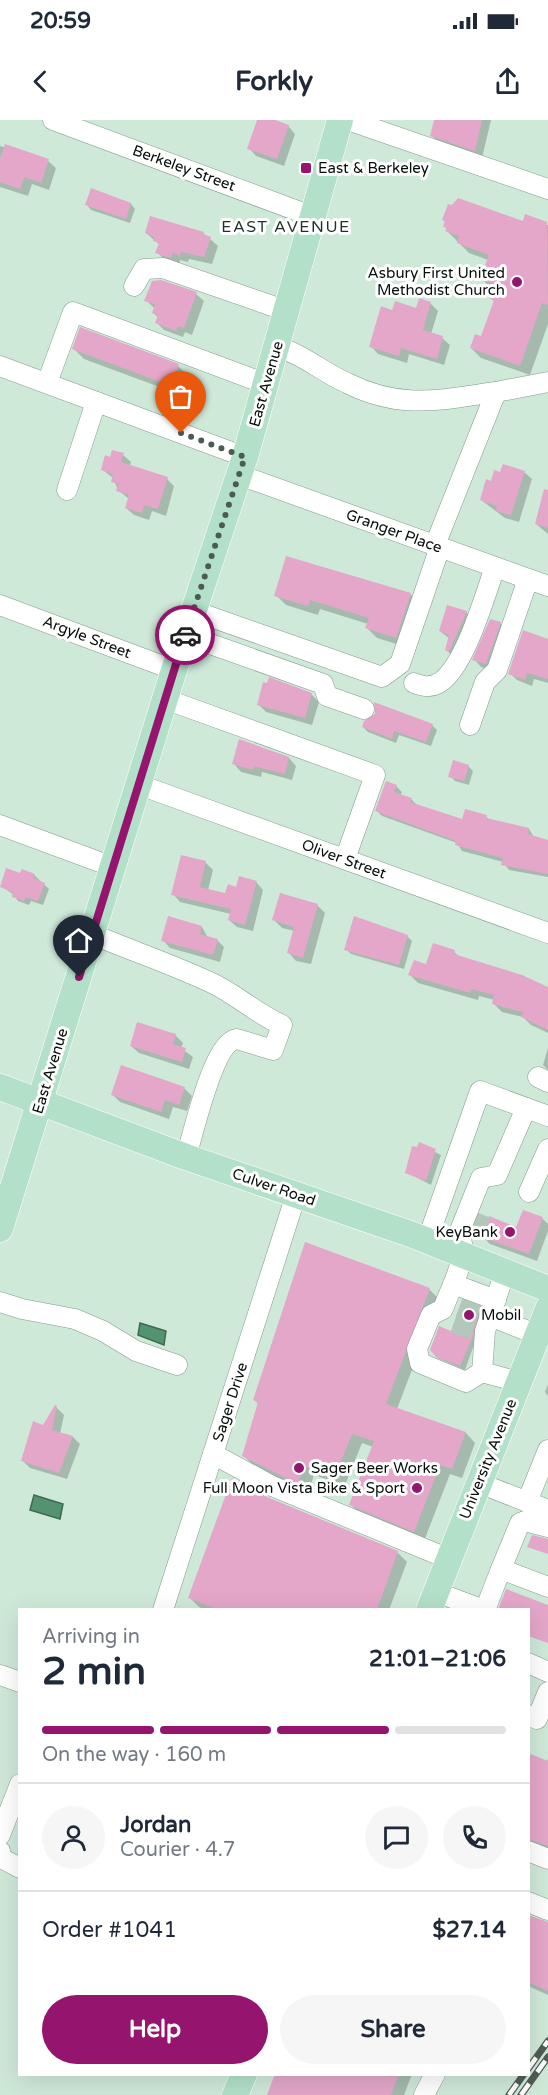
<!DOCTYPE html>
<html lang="en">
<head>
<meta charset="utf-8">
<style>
  :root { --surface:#fff; --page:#f6f6f7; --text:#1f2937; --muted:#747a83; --line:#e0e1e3; --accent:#95156e }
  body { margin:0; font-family:"Varela Round",sans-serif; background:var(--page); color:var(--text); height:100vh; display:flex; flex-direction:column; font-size:22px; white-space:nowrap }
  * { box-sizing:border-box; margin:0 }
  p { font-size:20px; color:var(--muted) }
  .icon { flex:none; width:33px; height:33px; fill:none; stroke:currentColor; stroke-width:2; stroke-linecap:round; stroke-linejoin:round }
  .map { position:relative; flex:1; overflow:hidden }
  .sheet { position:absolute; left:18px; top:1488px; width:512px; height:468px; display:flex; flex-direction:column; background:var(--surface); border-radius:0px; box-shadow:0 6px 24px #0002 }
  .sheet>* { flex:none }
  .pin { position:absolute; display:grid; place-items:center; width:51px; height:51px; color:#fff; margin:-62px -26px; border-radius:50% 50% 50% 0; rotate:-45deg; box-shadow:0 0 6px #0007 }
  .pin .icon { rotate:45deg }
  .courier { position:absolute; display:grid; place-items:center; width:60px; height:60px; margin:-30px; border:4px solid #95156e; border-radius:50%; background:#fff; color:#222; box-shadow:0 2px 8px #0007 }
  .overview em { font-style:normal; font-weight:700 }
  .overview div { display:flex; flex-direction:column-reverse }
  .overview { display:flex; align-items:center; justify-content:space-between; height:102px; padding:0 24px }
  h1 { font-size:39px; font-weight:700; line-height:45px }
  .bar { display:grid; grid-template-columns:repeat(4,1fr); gap:9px 6px; align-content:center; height:72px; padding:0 24px }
  .bar i { height:8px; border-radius:4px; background:var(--line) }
  .bar .on { background:var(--accent) }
  .bar p { grid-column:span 4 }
  .line { display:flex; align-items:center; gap:15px; padding:0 24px; border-top:2px solid var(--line) }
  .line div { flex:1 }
  .round { display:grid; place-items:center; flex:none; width:63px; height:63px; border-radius:32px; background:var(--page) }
  .action { display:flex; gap:12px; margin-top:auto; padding:12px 24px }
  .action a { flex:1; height:69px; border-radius:36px; background:var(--accent); color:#fff; font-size:24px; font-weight:700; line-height:69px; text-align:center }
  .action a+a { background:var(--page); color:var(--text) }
  .status { display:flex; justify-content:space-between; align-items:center; height:42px; padding:0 30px; background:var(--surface); direction:ltr }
  .status svg { height:16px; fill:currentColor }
  header { display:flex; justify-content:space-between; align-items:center; height:78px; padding:0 24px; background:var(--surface); font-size:27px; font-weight:700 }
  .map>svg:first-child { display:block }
  .water { fill:#539371; stroke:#3c6b52; stroke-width:1.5 }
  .shadow { fill:#0003 }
  .building { fill:#e4a7c9 }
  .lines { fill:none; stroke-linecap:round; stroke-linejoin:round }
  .minor-tunnel { stroke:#b1c8ba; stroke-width:20; stroke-dasharray:20 10; stroke-linecap:butt }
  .minor-casing { stroke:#839a8c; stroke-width:21 }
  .major-casing { stroke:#fff; stroke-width:27 }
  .minor { stroke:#fff; stroke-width:20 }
  .major { stroke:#b3e0c8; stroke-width:26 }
  .rail-casing { stroke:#4f5d55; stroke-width:7 }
  .rail { stroke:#fff; stroke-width:4.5; stroke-dasharray:14; stroke-linecap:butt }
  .done { stroke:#4c5b52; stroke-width:6; stroke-dasharray:0 10.8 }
  .route { stroke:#95156e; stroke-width:8 }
  .poi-dot { fill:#95156e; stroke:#fff; stroke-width:2 }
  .labels { text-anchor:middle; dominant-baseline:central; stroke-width:6; stroke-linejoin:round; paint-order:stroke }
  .street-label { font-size:15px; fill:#060e0a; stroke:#fff }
  .poi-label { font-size:15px; fill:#060e0a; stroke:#fff; text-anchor:start }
  .neighbourhood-label { font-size:16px; letter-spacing:1.5px; fill:#1e3327; stroke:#fff }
</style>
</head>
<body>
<div class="status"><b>20:59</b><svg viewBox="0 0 49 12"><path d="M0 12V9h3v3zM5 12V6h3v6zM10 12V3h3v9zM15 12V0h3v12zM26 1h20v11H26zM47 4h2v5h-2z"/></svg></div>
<header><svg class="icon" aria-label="back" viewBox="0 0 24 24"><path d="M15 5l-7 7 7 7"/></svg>Forkly<svg class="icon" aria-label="share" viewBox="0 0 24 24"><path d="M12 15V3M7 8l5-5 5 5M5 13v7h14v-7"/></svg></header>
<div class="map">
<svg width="548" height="1975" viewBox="0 0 548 1975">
  <rect width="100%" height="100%" fill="#cfe9d9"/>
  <g class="water">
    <path d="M140 1203 166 1211 164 1225 138 1215Z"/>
    <path d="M34 1375 63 1384 60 1399 30 1390Z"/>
  </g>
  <g class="shadow">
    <path d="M258 0H271L288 6 295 14 284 46 256 36 249 28Z"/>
    <path d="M436 0H491L482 38 439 23 431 15Z"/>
    <path d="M0 26 48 41 56 48 49 70 32 64 28 76 0 67Z"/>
    <path d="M131 84 135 89 130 103 91 90 87 85Z"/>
    <path d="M444 100 548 105V204L530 255 481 238 471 228 482 218 495 182 490 178 493 170 482 159 488 140 469 133 447 111Z"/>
    <path d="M146 113H203L218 126 212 144 189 139 188 142 180 140 179 145 165 140 157 132 160 125Z"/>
    <path d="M196 174 204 181 192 215 185 212 183 217 164 210 157 203 159 198 153 193 155 189 146 180Z"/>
    <path d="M430 183 438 191 431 214 442 218 450 225 444 245 409 234 407 243 378 234 371 226 393 192 417 189Z"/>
    <path d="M81 209 178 246 188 256 181 275 84 239 74 229Z"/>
    <path d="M123 335 131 342 130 346 167 359 174 366 166 396 152 391 149 400 134 395 126 388 129 379 118 370 113 358 103 350 111 339Z"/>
    <path d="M524 352 532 359 519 402 505 398 481 380 492 363Z"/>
    <path d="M548 390V414L536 404Z"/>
    <path d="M287 438 411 475 421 485 406 527 377 518 367 508 368 504 320 489 318 495 286 485 276 475Z"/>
    <path d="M448 487 466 492 474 500 454 537 446 530 450 519 440 511Z"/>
    <path d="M500 503 507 511 494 551 481 547 474 539Z"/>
    <path d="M548 521V563L534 559 532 566 517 560 510 553Z"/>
    <path d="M268 565 311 574 319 582 312 605 266 592 258 584Z"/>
    <path d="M432 605 437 610 431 626 399 615 396 623 368 612 363 607Z"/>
    <path d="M289 638 296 646 292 660 262 652 261 657 241 652 234 644Z"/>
    <path d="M468 646 473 651 469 665 455 661 450 656Z"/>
    <path d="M396 666 402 672 400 675 411 679 417 685 463 701 486 697 490 700 529 709 534 717 548 721V757L509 750 503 742 462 731 457 723 382 696 377 691Z"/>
    <path d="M205 742 213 750 208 770 226 774 256 762 263 770 253 811 237 807 229 800 231 794 180 782 173 774Z"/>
    <path d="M21 755H34L49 769 43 785 31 781 29 785 18 781 14 775 1 766Z"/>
    <path d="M317 785 325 793 311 844 296 841 289 833 295 811 282 808 274 800Z"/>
    <path d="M202 807 208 818 217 820 224 827 220 842 170 828 163 820Z"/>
    <path d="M407 816 412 821 404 849 351 834 346 829Z"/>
    <path d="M454 832 460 837 548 868V913L531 905 523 897 502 892 494 884 495 880 479 876 478 880 418 863 410 855Z"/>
    <path d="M175 915 183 923 181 928 193 937 189 949 139 933 131 926Z"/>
    <path d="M548 928V950L543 945Z"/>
    <path d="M184 968 192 976 187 991 173 987 169 999 120 982 113 975Z"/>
    <path d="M419 1024 441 1035 431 1065 406 1052Z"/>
    <path d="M524 1092 543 1099 548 1104V1111L537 1141 490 1124 482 1116 516 1109Z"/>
    <path d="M429 1169 439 1179 397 1289 466 1313 475 1323 462 1358 450 1354 424 1421 361 1395 351 1385 373 1327 362 1323 345 1365 314 1355 308 1373 254 1346 244 1336 259 1284 254 1280Z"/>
    <path d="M480 1188 485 1194 465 1250 437 1238 431 1230Z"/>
    <path d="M548 1264V1276L545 1272Z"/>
    <path d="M56 1287 64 1295 60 1314 73 1317 80 1324 67 1359 30 1348 22 1340Z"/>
    <path d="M267 1378 397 1432 407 1442 389 1490H206L199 1487 190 1478Z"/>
    <path d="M528 1635 547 1642 548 1638V1729L528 1721Z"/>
    <path d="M528 1795 548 1803V1875L528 1866Z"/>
    <path d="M277 1954H412L404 1975H268Z"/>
  </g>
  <g class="building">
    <path d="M257 0H275L289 5 277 39 247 29Z"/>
    <path d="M434 0H482L475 31 430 16Z"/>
    <path d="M5 24 49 39 41 63 24 57 20 69 0 62V39Z"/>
    <path d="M91 68 131 83 126 99 85 85Z"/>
    <path d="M458 78 523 101 525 94 547 102 548 185 542 183 520 246 470 228 475 214 481 216 494 180 489 178 494 164 480 159 489 135 457 123 459 116 445 111 447 108 443 107 445 101 442 100 448 84 452 85Z"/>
    <path d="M150 96 204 112 203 114 211 117 204 137 181 132 180 136 173 133 171 138 155 133 159 123 153 121 154 117 145 113Z"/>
    <path d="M161 160 197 172 184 208 178 206 176 211 155 203 158 195 152 193 155 184 144 181 152 161Z"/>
    <path d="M419 178 431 182 423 210 443 216 437 239 401 228 399 236 369 227 381 186 392 190 395 181 416 188Z"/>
    <path d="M80 207 179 244 171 266 72 229Z"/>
    <path d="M112 330 124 333 121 342 168 357 158 389 144 385 142 393 125 388 129 375 116 371 118 364 111 362 113 354 101 350 105 335 110 337Z"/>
    <path d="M503 344 525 351 511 395 496 391 497 386 480 380 486 359 491 361 494 350 500 352Z"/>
    <path d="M544 369 548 370V408L535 404Z"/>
    <path d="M286 436 411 473 396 518 365 508 369 498 310 480 308 486 274 476Z"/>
    <path d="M447 485 467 491 449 532 445 530 449 515 439 511Z"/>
    <path d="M490 499 501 502 486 544 472 540Z"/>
    <path d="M523 510 548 519V559L527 553 525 560 508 554Z"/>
    <path d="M269 557 312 573 305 598 257 585 263 562 267 563Z"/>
    <path d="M374 582 433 604 426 622 394 611 392 619 362 607 364 601 375 594Z"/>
    <path d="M239 619 289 637 285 654 254 646 253 650 232 644Z"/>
    <path d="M453 640 469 645 464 661 448 657Z"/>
    <path d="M386 661 397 665 394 672 412 678 410 682 462 699 465 689 487 695 486 698 529 708 528 714 548 720V754L501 745 503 738 455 725 456 721 375 691Z"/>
    <path d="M181 735 206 741 200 767 225 773 228 764 236 767 239 756 257 761 245 805 228 800 231 789 171 775Z"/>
    <path d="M6 748 20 753 22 749 35 754 33 758 45 763 38 781 26 777 24 781 12 777 13 772 0 767Z"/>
    <path d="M280 773 318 784 303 838 287 833 294 807 272 800Z"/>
    <path d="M168 796 202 806 200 814 218 819 213 835 161 821Z"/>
    <path d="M354 796 408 815 399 845 344 830Z"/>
    <path d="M433 823 455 830 454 834 522 855 548 867V910L521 897 523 892 492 884 494 875 471 869 470 873 408 855 414 840 426 844Z"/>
    <path d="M137 902 176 914 173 924 186 928 182 942 130 926Z"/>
    <path d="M121 945 185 967 179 985 165 980 161 992 111 975Z"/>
    <path d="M419 1022 436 1029 426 1061 405 1053 412 1026 417 1027Z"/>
    <path d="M523 1090 543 1097 529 1134 481 1117 489 1096 516 1107Z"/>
    <path d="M305 1122 430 1168 386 1284 466 1312 452 1349 440 1345 414 1412 349 1385 374 1321 352 1314 335 1356 304 1346 298 1364 242 1336 258 1282 253 1280Z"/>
    <path d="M462 1180 480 1187 473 1216 460 1246 436 1237 430 1230 439 1206 451 1211Z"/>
    <path d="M55 1285 57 1286 52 1310 73 1316 59 1353 21 1341 33 1301 43 1305Z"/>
    <path d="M232 1358 267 1377 398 1431 377 1490H219L188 1478Z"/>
    <path d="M532 1415 548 1419V1434L527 1427Z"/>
    <path d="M506 1469 548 1485V1523L528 1516V1490H498Z"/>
    <path d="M528 1633 548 1641V1726L528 1719Z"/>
    <path d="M528 1795 548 1802V1871L528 1862Z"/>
    <path d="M275 1954H399L391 1975H267Z"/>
  </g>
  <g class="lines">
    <g class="minor-tunnel">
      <path d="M476 1106 481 1094"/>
      <path d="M459 1188 480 1196"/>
      <path d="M454 1203 475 1210"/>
    </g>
    <defs>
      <g id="minor">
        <path d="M53 0 314 97"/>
        <path d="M348 0 548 69"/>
        <path d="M134 166 144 149 163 148 287 191"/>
        <path d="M277 227C303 234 322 252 347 263 401 290 439 280 496 272"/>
        <path d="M0 246 245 337"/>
        <path d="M47 263 73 192 266 264"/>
        <path d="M240 355 548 466"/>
        <path d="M67 370 96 282"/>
        <path d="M435 425 496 272 548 262"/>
        <path d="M0 485 174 550"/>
        <path d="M194 491 382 557 400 544 440 427"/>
        <path d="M185 515 323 564 327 576 364 589"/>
        <path d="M414 563C422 566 429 568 437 564 464 551 485 475 495 447"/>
        <path d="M165 579 375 655 345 739"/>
        <path d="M470 605 485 562 497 550 528 459"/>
        <path d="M140 665 548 813"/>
        <path d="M0 705 113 747"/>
        <path d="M92 814C132 831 174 845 214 864 238 876 257 894 282 905L273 930 237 919C213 922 193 1015 186 1037"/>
        <path d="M538 957 548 962"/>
        <path d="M529 1072 548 1029"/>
        <path d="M427 1121 480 971 548 996"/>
        <path d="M453 1164 496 1180"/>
        <path d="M0 1182 22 1189 75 1199 103 1211 136 1231 177 1245"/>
        <path d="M490 1196 538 1215"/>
        <path d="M482 1252 485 1211 505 1152"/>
        <path d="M519 1262 482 1252 466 1262 420 1243 417 1229 431 1195 443 1189C451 1166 470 1137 459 1113L481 1058 497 1055 526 988"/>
        <path d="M213 1334 272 1366 449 1439"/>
        <path d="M479 1363 548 1390"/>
        <path d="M527 1382 548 1330"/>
        <path d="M501 1449 520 1403 525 1401 548 1407"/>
        <path d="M436 1472 484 1490"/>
        <path d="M163 1490 296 1075"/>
        <path d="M485 1490 501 1449 548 1467"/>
        <path d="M528 1543 548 1552"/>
        <path d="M0 1555 20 1562"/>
        <path d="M528 1595 537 1599 548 1572"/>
        <path d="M0 1715 20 1664"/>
        <path d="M0 1731 1 1738 20 1748"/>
        <path d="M528 1731 548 1739"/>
        <path d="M528 1782 548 1790"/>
        <path d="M424 1975 435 1954"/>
      </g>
      <g id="major">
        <path d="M0 967 186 1037 413 1115 548 1169"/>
        <path d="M0 1109 174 550 245 337 340 0"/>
        <path d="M429 1490 548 1189"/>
        <path d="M235 1975 244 1954"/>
      </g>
    </defs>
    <use href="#minor" class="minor-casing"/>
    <use href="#major" class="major-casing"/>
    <use href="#minor" class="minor"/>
    <use href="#major" class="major"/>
    <defs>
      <g id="rail">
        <path d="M528 1949 548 1921"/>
        <path d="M509 1975 524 1954"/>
        <path d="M521 1975 548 1937"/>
      </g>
    </defs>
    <use href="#rail" class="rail-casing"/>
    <use href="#rail" class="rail"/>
  </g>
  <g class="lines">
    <path class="done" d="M181 313 245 337 185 515"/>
    <path class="route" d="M79 857 185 515"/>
  </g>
  <g class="poi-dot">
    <rect x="300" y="42" width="12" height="12" rx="3"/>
    <circle cx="517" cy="162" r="6"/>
    <circle cx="510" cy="1112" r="6"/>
    <circle cx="469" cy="1195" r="6"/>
    <circle cx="299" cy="1348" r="6"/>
    <circle cx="417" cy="1368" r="6"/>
  </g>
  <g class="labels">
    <g class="street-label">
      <text transform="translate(184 48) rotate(20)">Berkeley Street</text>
      <text transform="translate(266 264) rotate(-74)">East Avenue</text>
      <text transform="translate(394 411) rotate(20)">Granger Place</text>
      <text transform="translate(87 517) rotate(21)">Argyle Street</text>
      <text transform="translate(344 739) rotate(20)">Oliver Street</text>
      <text transform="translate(50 951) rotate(-73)">East Avenue</text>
      <text transform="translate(274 1067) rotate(19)">Culver Road</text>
      <text transform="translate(230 1282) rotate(-72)">Sager Drive</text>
      <text transform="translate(488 1339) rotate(-68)">University Avenue</text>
    </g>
    <g class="poi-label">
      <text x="318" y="48">East &amp; Berkeley</text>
      <text x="505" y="153" text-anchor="end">Asbury First United<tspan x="505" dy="17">Methodist Church</tspan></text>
      <text x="498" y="1112" text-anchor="end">KeyBank</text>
      <text x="481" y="1195">Mobil</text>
      <text x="311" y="1348">Sager Beer Works</text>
      <text x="405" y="1368" text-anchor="end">Full Moon Vista Bike &amp; Sport</text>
    </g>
    <g class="neighbourhood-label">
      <text x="286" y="107">EAST AVENUE</text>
    </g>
  </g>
</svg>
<div class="pin" style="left:181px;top:313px;background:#ea580c"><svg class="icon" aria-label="bag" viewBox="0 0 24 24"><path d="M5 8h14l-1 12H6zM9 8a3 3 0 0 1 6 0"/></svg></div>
<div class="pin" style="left:79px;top:857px;background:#1f2937"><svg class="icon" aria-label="home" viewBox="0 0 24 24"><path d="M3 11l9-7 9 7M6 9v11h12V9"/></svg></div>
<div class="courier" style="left:185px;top:515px"><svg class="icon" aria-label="car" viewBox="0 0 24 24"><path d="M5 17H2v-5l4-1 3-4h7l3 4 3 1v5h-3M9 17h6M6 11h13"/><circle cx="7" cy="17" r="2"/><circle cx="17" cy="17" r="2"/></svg></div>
<section class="sheet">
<div class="overview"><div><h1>2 min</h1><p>Arriving in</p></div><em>21:01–21:06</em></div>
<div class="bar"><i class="on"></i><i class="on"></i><i class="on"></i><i></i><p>On the way · 160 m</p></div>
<div class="line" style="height:108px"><a class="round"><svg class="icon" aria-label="person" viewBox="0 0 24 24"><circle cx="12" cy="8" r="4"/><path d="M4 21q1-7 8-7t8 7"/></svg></a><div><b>Jordan</b><p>Courier · 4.7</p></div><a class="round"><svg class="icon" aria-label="chat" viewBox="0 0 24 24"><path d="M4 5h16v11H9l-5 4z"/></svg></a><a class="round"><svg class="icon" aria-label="phone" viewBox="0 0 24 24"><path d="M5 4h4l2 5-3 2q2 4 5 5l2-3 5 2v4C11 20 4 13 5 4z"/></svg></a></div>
<div class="line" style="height:78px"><div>Order #1041</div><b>$27.14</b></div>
<div class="action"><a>Help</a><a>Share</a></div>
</section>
</div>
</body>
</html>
